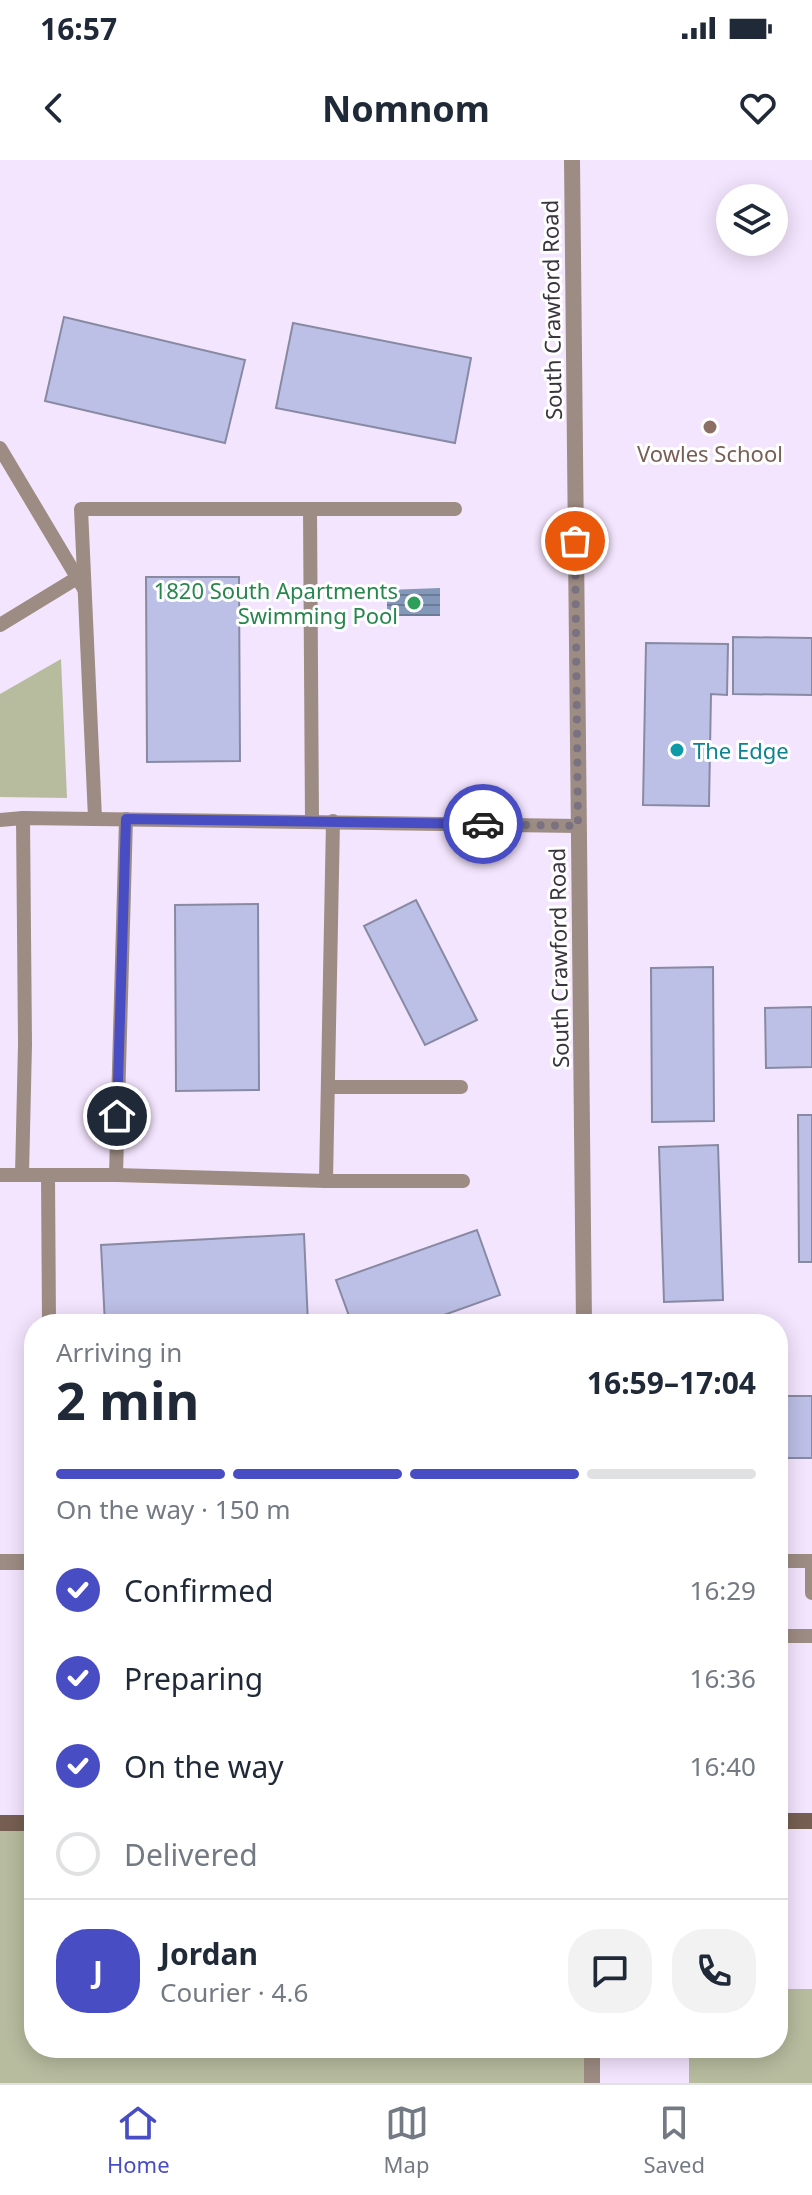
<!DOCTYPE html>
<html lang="en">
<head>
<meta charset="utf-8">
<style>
  :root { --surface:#fff; --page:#f2f2f3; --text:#1f2937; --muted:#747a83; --line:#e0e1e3; --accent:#494dc3 }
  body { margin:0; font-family:"Noto Sans",sans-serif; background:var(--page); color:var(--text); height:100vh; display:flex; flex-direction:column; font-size:30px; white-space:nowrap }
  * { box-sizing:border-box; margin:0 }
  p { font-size:26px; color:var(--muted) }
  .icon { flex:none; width:44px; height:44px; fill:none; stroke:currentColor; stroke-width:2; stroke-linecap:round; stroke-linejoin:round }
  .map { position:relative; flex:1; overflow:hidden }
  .panel { position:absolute; left:24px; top:1154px; width:764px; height:744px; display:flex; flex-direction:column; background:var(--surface); border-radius:32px; box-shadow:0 4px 20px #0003 }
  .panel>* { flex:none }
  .tools { position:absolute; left:716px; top:24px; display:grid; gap:16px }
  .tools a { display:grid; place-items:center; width:72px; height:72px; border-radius:50%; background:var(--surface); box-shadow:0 4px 20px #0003; font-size:40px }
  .pin { position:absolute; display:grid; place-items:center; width:68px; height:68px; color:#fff; margin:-34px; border:4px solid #fff; border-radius:50%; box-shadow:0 2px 8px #0007 }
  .courier { position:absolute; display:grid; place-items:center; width:80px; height:80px; margin:-40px; border:6px solid #494dc3; border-radius:50%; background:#fff; color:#222; box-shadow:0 2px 10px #0007 }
  .overview em { font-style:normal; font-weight:700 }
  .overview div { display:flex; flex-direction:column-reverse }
  .overview { display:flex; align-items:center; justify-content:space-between; height:136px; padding:0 32px }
  h1 { font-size:52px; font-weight:700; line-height:60px }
  .bar { display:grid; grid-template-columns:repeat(4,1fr); gap:12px 8px; align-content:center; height:96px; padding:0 32px }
  .bar i { height:10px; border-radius:6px; background:var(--line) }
  .bar .current { background:var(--accent) }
  .bar p { grid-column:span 4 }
  .line { display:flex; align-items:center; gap:20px; padding:0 32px; border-top:2px solid var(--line) }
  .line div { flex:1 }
  .round { display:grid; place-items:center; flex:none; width:84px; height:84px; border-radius:32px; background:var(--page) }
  ol { padding:0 32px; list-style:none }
  li { display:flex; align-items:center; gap:24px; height:88px }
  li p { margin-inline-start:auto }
  li .icon { padding:8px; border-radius:50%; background:var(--accent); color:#fff; stroke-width:4 }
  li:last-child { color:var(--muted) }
  li i { width:44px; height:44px; border:4px solid var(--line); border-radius:50% }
  .status { display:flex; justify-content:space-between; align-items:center; height:56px; padding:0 40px; background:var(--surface); direction:ltr }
  .status svg { height:22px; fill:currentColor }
  header { display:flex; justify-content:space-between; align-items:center; height:104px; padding:0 32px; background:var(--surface); font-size:36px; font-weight:700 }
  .dock { display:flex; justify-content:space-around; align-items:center; height:112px; border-top:2px solid var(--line); background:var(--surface); font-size:22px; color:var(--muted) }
  .dock a { display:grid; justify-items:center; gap:4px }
  .dock .current { color:var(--accent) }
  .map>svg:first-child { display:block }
  .green { fill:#b7bc9f }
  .water { fill:url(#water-rules) }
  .building { fill:#bdc0e6; stroke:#888aa3; stroke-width:2 }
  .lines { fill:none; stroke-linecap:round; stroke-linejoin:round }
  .service { stroke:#9d8c83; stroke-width:14 }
  .minor { stroke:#9d8c83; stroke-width:16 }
  .tertiary { stroke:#9d8c83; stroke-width:16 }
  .secondary { stroke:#765f52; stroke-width:16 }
  .done { stroke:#7a7281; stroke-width:8; stroke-dasharray:0 14.4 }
  .route { stroke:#494dc3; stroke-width:10 }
  .education-dot { fill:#8d6e63; stroke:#fff; stroke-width:3 }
  .leisure-dot { fill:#2e9e5b; stroke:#fff; stroke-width:3 }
  .culture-dot { fill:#0f9aa8; stroke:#fff; stroke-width:3 }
  .labels { text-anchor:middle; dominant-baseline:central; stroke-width:6; stroke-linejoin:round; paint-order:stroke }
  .street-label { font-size:22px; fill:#39343d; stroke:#fff }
  .education-label { font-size:22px; fill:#785e54; stroke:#fff }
  .leisure-label { font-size:22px; fill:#27864d; stroke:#fff; text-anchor:end }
  .culture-label { font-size:22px; fill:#0d838f; stroke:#fff; text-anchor:start }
</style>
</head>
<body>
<div class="status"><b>16:57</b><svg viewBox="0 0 49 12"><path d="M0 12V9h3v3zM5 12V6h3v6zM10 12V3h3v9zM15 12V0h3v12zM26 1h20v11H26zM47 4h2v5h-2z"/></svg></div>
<header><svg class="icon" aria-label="back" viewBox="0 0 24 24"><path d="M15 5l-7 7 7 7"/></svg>Nomnom<svg class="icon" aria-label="heart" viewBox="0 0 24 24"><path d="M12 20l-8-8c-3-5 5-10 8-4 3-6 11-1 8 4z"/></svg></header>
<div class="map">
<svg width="812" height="1923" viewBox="0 0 812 1923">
  <defs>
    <pattern id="water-rules" width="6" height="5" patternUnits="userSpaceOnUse" patternTransform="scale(2)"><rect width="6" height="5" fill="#8397b8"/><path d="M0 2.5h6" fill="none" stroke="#6c7c97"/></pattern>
  </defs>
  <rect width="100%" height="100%" fill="#f4e5fe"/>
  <g class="green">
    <path d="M61 499 67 638 0 637V534Z"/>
    <path d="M0 1670H34V1888H594V1923H0Z"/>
    <path d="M778 1829H812V1923H689V1888H778Z"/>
  </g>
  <path class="water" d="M440 428V456H387V430Z"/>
  <g class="building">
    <path d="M64 157 245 200 225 283 45 241Z"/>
    <path d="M293 163 471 198 455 283 276 248Z"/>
    <path d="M146 417H239L240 601 147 602Z"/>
    <path d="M733 477 812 478V535L733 534Z"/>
    <path d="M646 483 728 484 727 535 711 534 709 646 643 645Z"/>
    <path d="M416 740 477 860 425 885 364 766Z"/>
    <path d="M258 744 259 930 176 931 175 745Z"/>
    <path d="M713 807 714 961 652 962 651 808Z"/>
    <path d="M812 847V907L766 908 765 848Z"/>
    <path d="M798 955H812V1102H799Z"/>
    <path d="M718 985 723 1140 664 1142 659 987Z"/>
    <path d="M477 1070 500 1135 419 1164H352L336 1120Z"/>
    <path d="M304 1074 308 1164H105L101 1085Z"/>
    <rect x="778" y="1236" width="34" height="62"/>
  </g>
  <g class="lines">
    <g class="service">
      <path d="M0 288 84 429"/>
      <path d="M310 349 312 661"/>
      <path d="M0 465 77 418"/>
      <path d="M95 658 81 349H455"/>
      <path d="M0 660 23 658 578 666"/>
      <path d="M328 927H461"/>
      <path d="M0 1015H116L126 659"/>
      <path d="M22 1015 25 884 23 658"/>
      <path d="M48 1015 49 1164"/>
      <path d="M116 1015 326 1021 333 661"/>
      <path d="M326 1021H463"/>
      <path d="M778 1401H811"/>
      <path d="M812 1401V1433"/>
      <path d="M778 1476H812"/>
    </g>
    <path class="minor" d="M0 1402H34"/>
    <g class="tertiary">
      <path d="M572 0 584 1164"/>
      <path d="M592 1888V1923"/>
    </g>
    <g class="secondary">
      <path d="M778 1661H812"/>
      <path d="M0 1663H34"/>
    </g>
  </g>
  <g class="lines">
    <path class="done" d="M483 664 578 666 575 381"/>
    <path class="route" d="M117 956 126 659 483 664"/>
  </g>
  <circle class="education-dot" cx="710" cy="267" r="8"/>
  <circle class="leisure-dot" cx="414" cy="443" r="8"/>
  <circle class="culture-dot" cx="677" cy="590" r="8"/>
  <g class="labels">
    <g class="street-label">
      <text transform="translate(551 150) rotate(-91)">South Crawford Road</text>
      <text transform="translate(558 798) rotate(-91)">South Crawford Road</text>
    </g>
    <g class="education-label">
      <text x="710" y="293">Vowles School</text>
    </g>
    <g class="leisure-label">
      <text x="398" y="430">1820 South Apartments<tspan x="398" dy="25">Swimming Pool</tspan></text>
    </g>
    <g class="culture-label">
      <text x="693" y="590">The Edge</text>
    </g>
  </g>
</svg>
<div class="tools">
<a><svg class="icon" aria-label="layers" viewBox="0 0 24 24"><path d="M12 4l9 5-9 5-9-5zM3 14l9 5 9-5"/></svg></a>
</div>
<div class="pin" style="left:575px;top:381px;background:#ea580c"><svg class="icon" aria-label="bag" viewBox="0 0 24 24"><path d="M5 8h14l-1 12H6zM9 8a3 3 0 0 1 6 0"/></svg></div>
<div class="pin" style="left:117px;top:956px;background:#1f2937"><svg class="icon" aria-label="home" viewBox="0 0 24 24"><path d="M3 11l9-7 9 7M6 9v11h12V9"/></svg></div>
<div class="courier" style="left:483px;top:664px"><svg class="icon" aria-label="car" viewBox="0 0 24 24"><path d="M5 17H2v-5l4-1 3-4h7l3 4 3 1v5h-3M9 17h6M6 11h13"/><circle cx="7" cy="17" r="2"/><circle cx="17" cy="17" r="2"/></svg></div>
<section class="panel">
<div class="overview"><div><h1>2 min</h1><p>Arriving in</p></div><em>16:59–17:04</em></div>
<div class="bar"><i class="current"></i><i class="current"></i><i class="current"></i><i></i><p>On the way · 150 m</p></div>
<ol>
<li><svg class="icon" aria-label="check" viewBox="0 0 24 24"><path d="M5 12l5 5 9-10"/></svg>Confirmed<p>16:29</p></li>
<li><svg class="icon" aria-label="check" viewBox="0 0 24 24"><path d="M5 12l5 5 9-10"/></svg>Preparing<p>16:36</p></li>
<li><svg class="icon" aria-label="check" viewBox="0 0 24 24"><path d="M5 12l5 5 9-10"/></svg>On the way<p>16:40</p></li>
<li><i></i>Delivered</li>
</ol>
<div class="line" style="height:144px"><b class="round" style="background:var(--accent);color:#fff">J</b><div><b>Jordan</b><p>Courier · 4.6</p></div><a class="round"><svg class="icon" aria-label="chat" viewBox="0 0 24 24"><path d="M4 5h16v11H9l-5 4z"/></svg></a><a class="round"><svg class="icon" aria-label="phone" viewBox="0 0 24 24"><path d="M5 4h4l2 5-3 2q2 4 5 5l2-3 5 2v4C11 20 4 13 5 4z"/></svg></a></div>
</section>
</div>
<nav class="dock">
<a class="current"><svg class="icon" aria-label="home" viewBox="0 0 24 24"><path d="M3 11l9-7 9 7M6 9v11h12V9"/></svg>Home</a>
<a><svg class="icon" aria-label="map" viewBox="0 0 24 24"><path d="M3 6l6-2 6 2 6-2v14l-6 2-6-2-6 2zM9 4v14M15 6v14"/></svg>Map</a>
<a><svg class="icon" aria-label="saved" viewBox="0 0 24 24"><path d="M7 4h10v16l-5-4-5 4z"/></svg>Saved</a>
</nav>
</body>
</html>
